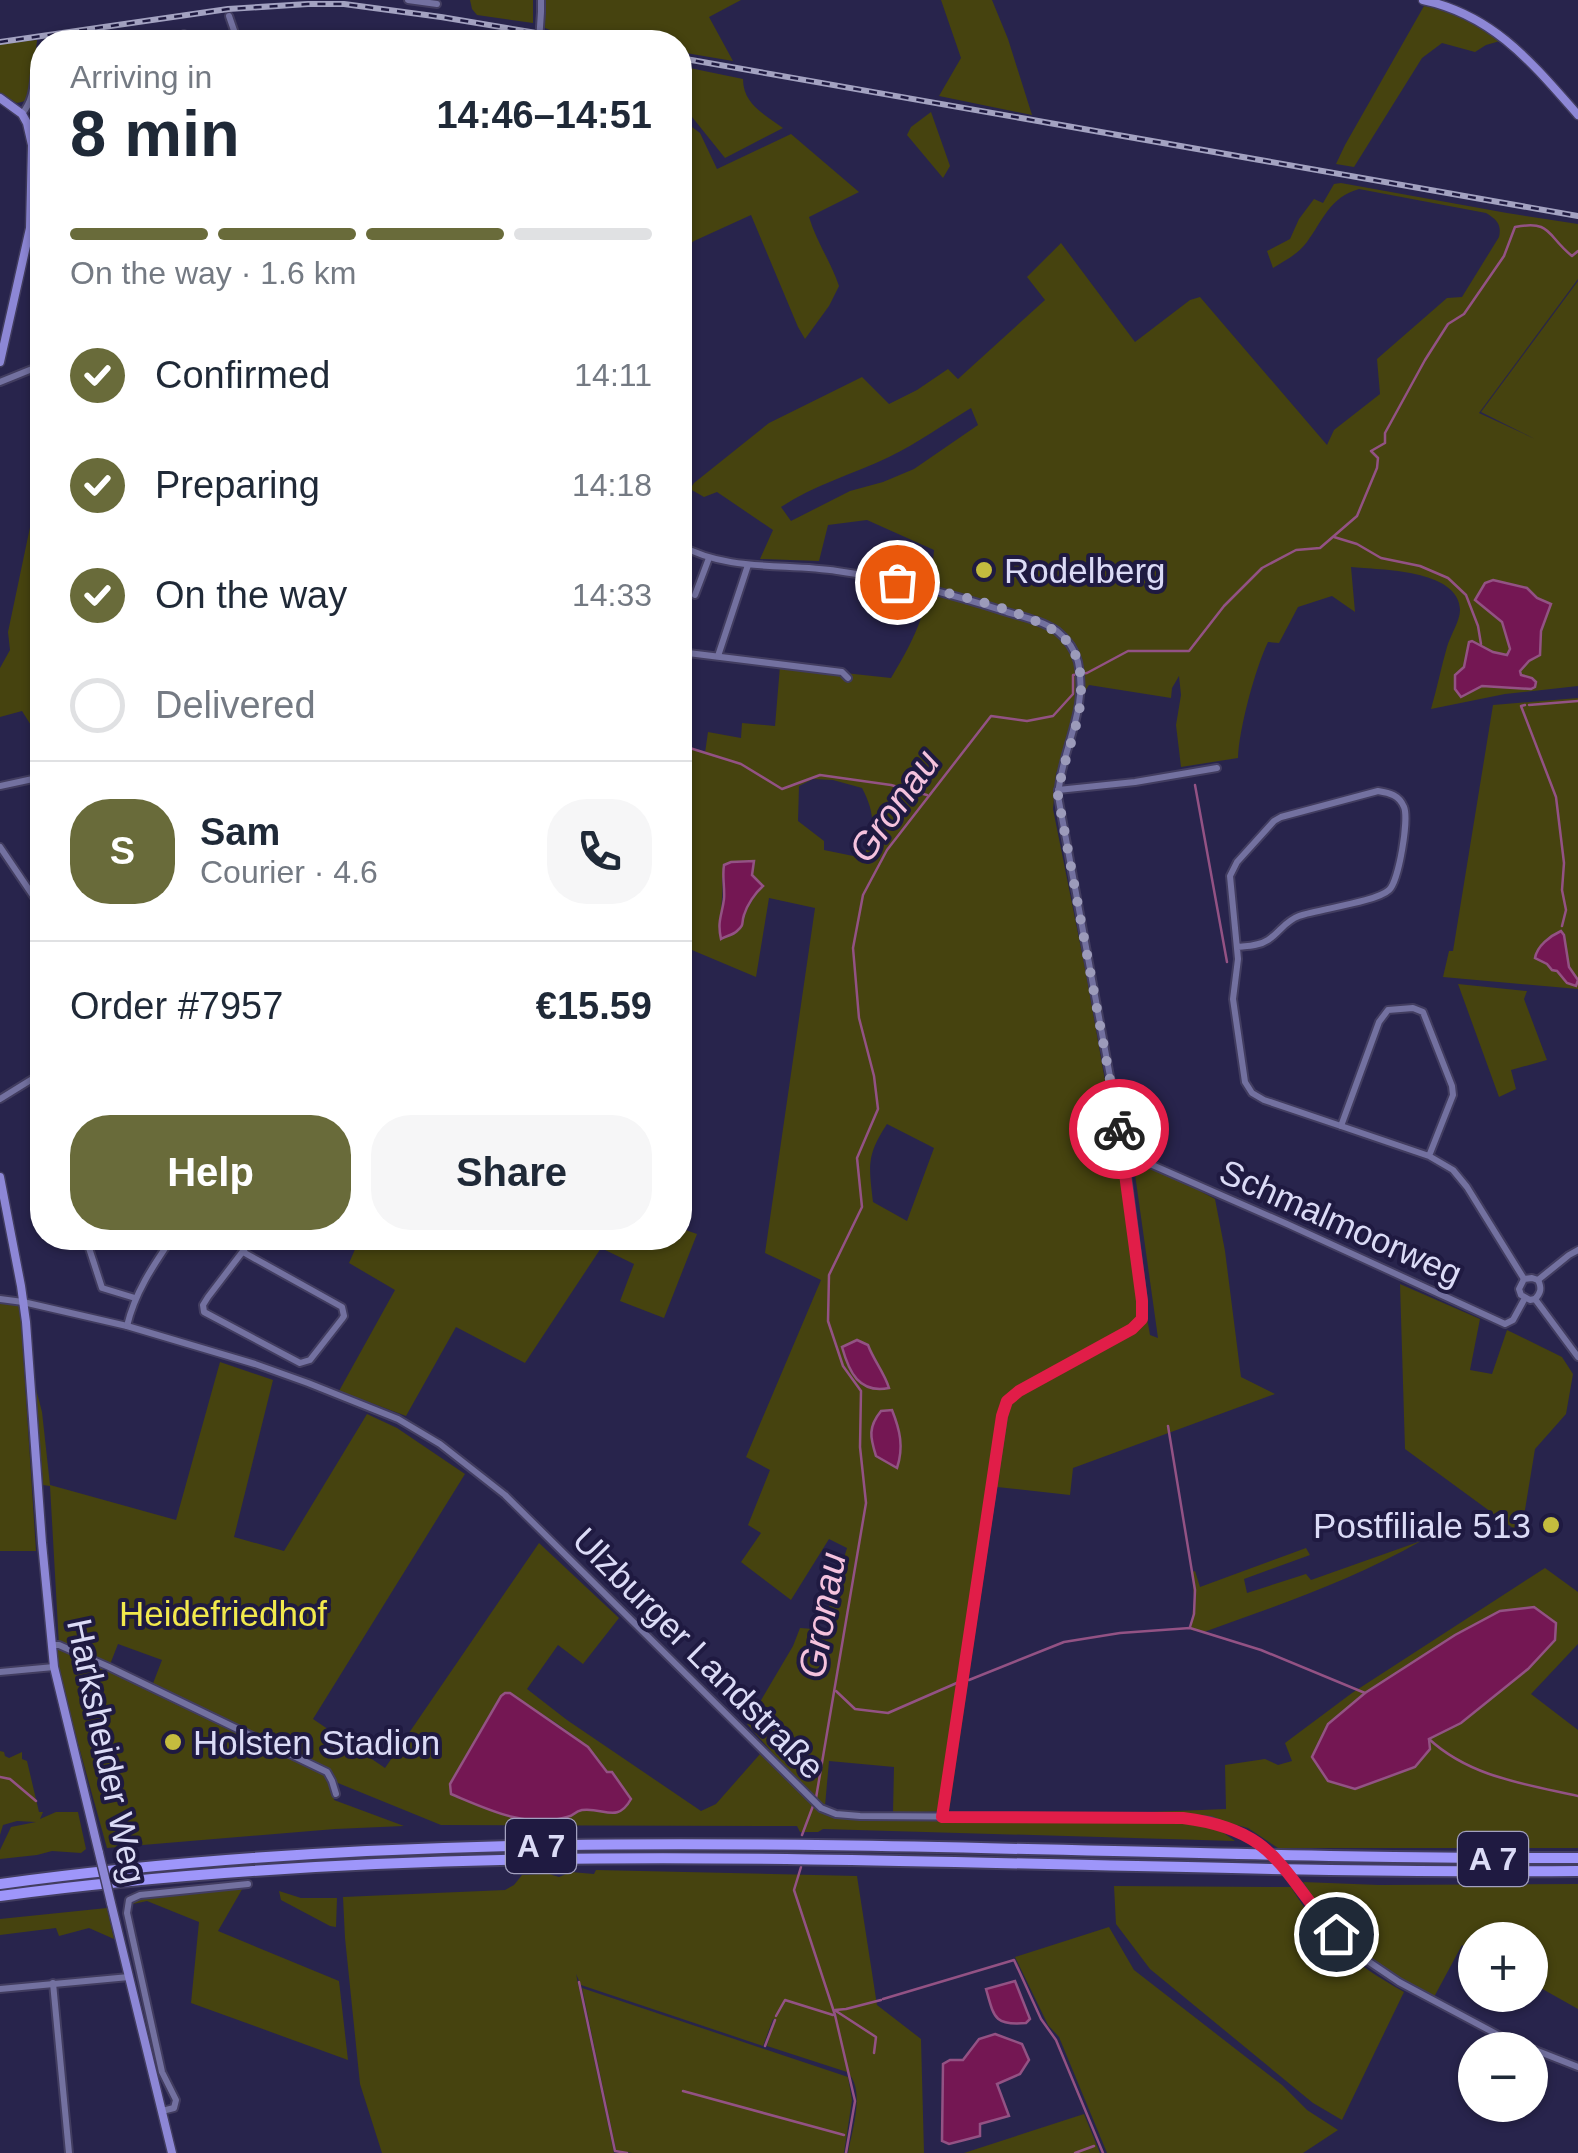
<!DOCTYPE html>
<html lang="en">
<head>
<meta charset="utf-8">
<style>
  :root { --surface:#fff; --page:#f6f6f7; --text:#1f2937; --muted:#747a83; --line:#e0e1e3; --accent:#696b3a }
  body { margin:0; font-family:Helvetica,sans-serif; background:var(--page); color:var(--text); height:100vh; display:flex; flex-direction:column; font-size:38px; white-space:nowrap }
  * { box-sizing:border-box; margin:0 }
  p { font-size:32px; color:var(--muted) }
  .icon { flex:none; width:55px; height:55px; fill:none; stroke:currentColor; stroke-width:2; stroke-linecap:round; stroke-linejoin:round }
  .map { position:relative; flex:1; overflow:hidden }
  .side { position:absolute; left:30px; top:30px; width:662px; height:1220px; display:flex; flex-direction:column; background:var(--surface); border-radius:40px; box-shadow:0 2px 8px #0004 }
  .side>* { flex:none }
  .tools { position:absolute; left:1458px; top:1922px; display:grid; gap:20px }
  .tools a { display:grid; place-items:center; width:90px; height:90px; border-radius:50%; background:var(--surface); box-shadow:0 2px 8px #0004; font-size:50px }
  .pin { position:absolute; display:grid; place-items:center; width:85px; height:85px; color:#fff; margin:-42px; border:5px solid #fff; border-radius:50%; box-shadow:0 2px 10px #0007 }
  .courier { position:absolute; display:grid; place-items:center; width:100px; height:100px; margin:-50px; border:8px solid #e11d48; border-radius:50%; background:#fff; color:#222; box-shadow:0 2px 12px #0007 }
  .head em { font-style:normal; font-weight:600 }
  .head div { display:flex; flex-direction:column-reverse }
  .head { display:flex; align-items:center; justify-content:space-between; height:170px; padding:0 40px }
  h1 { font-size:65px; font-weight:600; line-height:75px }
  .bar { display:grid; grid-template-columns:repeat(4,1fr); gap:15px 10px; align-content:center; height:120px; padding:0 40px }
  .bar i { height:12px; border-radius:8px; background:var(--line) }
  .bar .current { background:var(--accent) }
  .bar p { grid-column:span 4 }
  .line { display:flex; align-items:center; gap:25px; padding:0 40px; border-top:2px solid var(--line) }
  .line div { flex:1 }
  .round { display:grid; place-items:center; flex:none; width:105px; height:105px; border-radius:40px; background:var(--page) }
  ol { padding:0 40px; list-style:none }
  li { display:flex; align-items:center; gap:30px; height:110px }
  li p { margin-inline-start:auto }
  li .icon { padding:10px; border-radius:50%; background:var(--accent); color:#fff; stroke-width:4 }
  li:last-child { color:var(--muted) }
  li i { width:55px; height:55px; border:5px solid var(--line); border-radius:50% }
  .button { display:flex; gap:20px; margin-top:auto; padding:20px 40px }
  .button a { flex:1; height:115px; border-radius:40px; background:var(--accent); color:#fff; font-size:40px; font-weight:600; line-height:115px; text-align:center }
  .button a+a { background:var(--page); color:var(--text) }
  .map>svg:first-child { display:block }
  .green { fill:#46430f; fill-rule:evenodd }
  .water { fill:#741753; stroke:#935284; stroke-width:2.5 }
  .lines { fill:none; stroke-linecap:round; stroke-linejoin:round }
  .stream { stroke:#935284; stroke-width:2.5 }
  .minor-casing { stroke:#423d60; stroke-width:10 }
  .major-casing { stroke:#423d60; stroke-width:11 }
  .highway-casing { stroke:#423d60; stroke-width:14 }
  .minor { stroke:#7371a0; stroke-width:6 }
  .major { stroke:#8d87d6; stroke-width:8 }
  .highway { stroke:#9e96fa; stroke-width:10 }
  .rail-casing { stroke:#a3a2c1; stroke-width:6 }
  .rail { stroke:#1f1a41; stroke-width:2.5; stroke-dasharray:8; stroke-linecap:butt }
  .minor-bridge-casing { stroke:#423d60; stroke-width:10; stroke-linecap:butt }
  .major-bridge-casing { stroke:#423d60; stroke-width:11; stroke-linecap:butt }
  .minor-bridge { stroke:#7371a0; stroke-width:6 }
  .major-bridge { stroke:#8d87d6; stroke-width:8 }
  .done { stroke:#9c9bba; stroke-width:10; stroke-dasharray:0 18 }
  .route { stroke:#e11d48; stroke-width:12 }
  .poi-dot { fill:#c4bc3e; stroke:#1f1a41; stroke-width:4 }
  .labels { text-anchor:middle; dominant-baseline:central; stroke-width:8; stroke-linejoin:round; paint-order:stroke }
  .shield { fill:#1f1a41; stroke:#a3a1c0; stroke-width:2.5 }
  .shield-label { font-size:32px; font-weight:bold; fill:#dbdbf6 }
  .poi-label { font-size:35px; fill:#dbdbf6; stroke:#1f1a41; text-anchor:start }
  .street-label { font-size:35px; fill:#dbdbf6; stroke:#1f1a41 }
  .park-label { font-size:35px; fill:#f2e94c; stroke:#1f1a41 }
  .water-label { font-size:38px; font-style:italic; fill:#f5c2dd; stroke:#1f1a41 }
</style>
</head>
<body>
<div class="map">
<svg width="1578" height="2153" viewBox="0 0 1578 2153">
  <rect width="100%" height="100%" fill="#28244c"/>
  <g class="green">
    <path d="M470 0H533V23L477 15 472 9Z"/>
    <path d="M544 0H741L709 17 733 61 680 52V42H624L550 30 545 28Z"/>
    <path d="M941 0H992L1008 39 1032 115 939 96 961 58Z"/>
    <path d="M1424 6C1449 9 1484 20 1500 41L1486 45 1475 52 1442 43 1422 58 1354 167 1336 164 1345 145Z"/>
    <path d="M37 40C36 50 31 96 26 100 23 102 20 102 17 103L0 94V44Z"/>
    <path d="M680 66 743 79C743 104 764 114 783 128L725 158 680 102Z"/>
    <path d="M931 112 950 166 943 178 907 135 911 127Z"/>
    <path d="M680 118 700 133 717 169 791 134 859 192 809 217C816 241 831 262 839 286L829 306 805 339 798 327 751 215 694 241 680 251Z"/>
    <path d="M1341 183 1507 213 1578 224V279L1479 413 1535 439 1481 412 1578 281V686L1505 694 1431 709C1437 688 1441 668 1447 647 1450 636 1460 621 1460 610 1459 569 1380 570 1351 567L1355 612 1332 596 1298 607 1279 643 1268 642C1255 669 1239 729 1238 758L1181 767 1176 725 1181 695 1179 676 1172 688 1171 698 1089 685 1081 697 1071 735 1056 774 1053 809 1086 973 1150 1335 1158 1338 1133 1160 1189 1185 1215 1199 1225 1251 1241 1377 1275 1394 1073 1468 1070 1495 997 1487 949 1811 893 1813 894 1767 829 1761 825 1806 807 1792 747 1724 793 1646 800 1628 826 1630 835 1628 825 1620 847 1548 829 1539 791 1600 741 1562 761 1533 748 1525 770 1470 746 1457 821 1280 765 1253 815 908 769 898 756 977 680 945V747L705 753 708 732 741 738 742 723 775 726 780 666 891 678C919 632 930 604 934 550L867 520 828 525 819 561 760 559 773 530 717 492 704 497 690 489 694 483 769 423 862 377 889 404 917 390 948 369 958 379 1045 300 1027 277 1061 243 1135 342 1190 300 1200 297 1327 445 1334 430 1380 394 1377 359 1447 298 1462 297 1499 237C1502 224 1496 219 1486 213L1359 189C1330 197 1323 220 1307 242 1298 254 1286 260 1273 268L1267 251 1290 239 1299 219 1314 199 1323 203 1334 184ZM971 408 978 425 914 469 883 482 850 491 791 521 781 507C814 485 853 474 889 457 918 443 944 424 971 408ZM813 779 833 780 862 788C876 814 875 832 863 858L824 850V841L798 821 799 786ZM754 861 752 875 754 893 751 903 744 912 742 925 737 931 722 939C718 917 724 899 722 878ZM887 1124 934 1148 907 1221 873 1202C869 1166 866 1156 887 1124Z"/>
    <path d="M33 513 42 514V724L34 730 22 711 0 717V668L10 650 8 632Z"/>
    <path d="M1578 698V989L1443 977 1449 951H1453L1493 705Z"/>
    <path d="M1458 984 1527 991 1524 999 1547 1060 1511 1070 1516 1089 1499 1097Z"/>
    <path d="M680 1228 697 1234 664 1318 620 1301 634 1264 601 1248 525 1363 456 1327 406 1416 339 1391 395 1290 349 1263 360 1238H680Z"/>
    <path d="M1400 1284 1480 1319 1470 1370 1492 1374 1507 1330 1562 1357 1573 1374 1566 1414 1535 1449 1521 1534 1405 1449Z"/>
    <path d="M0 1302 20 1305 36 1551H0Z"/>
    <path d="M220 1362 273 1380 234 1537 284 1551 367 1414 397 1428 465 1474 313 1719 385 1768 539 1543 619 1618 583 1664 558 1645 527 1689 567 1720 701 1811 716 1804 760 1754 819 1809 841 1816 1139 1821 1200 1825 1221 1831 1235 1841 823 1829 818 1832H800L797 1826 441 1825 333 1781 334 1800 404 1826 335 1829 107 1848 61 1682 57 1652 59 1645 50 1486 43 1485 36 1389 42 1412 50 1485 176 1520ZM118 1644 162 1660 152 1686 109 1667ZM505 1693H510C539 1714 594 1741 608 1774 613 1785 613 1801 616 1813L582 1810 570 1817 521 1819 498 1813 450 1794V1784L501 1696Z"/>
    <path d="M1421 1541C1353 1580 1277 1606 1204 1632L1191 1630 1194 1598 1192 1572 1195 1571 1200 1587 1306 1548 1310 1555 1244 1579 1247 1593 1306 1574 1311 1580Z"/>
    <path d="M1545 1568 1578 1592V1644L1531 1694 1578 1730V1848H1278L1248 1828 1210 1818 1151 1812 1226 1809 1225 1765 1265 1759 1278 1765 1292 1761 1285 1743 1352 1693ZM1455 1635 1502 1688 1483 1706 1429 1739 1430 1749 1312 1757 1329 1723 1365 1693Z"/>
    <path d="M0 1751 4 1752 5 1756 9 1758 22 1752V1759L27 1761 39 1812H43L40 1819 56 1812H78L86 1849 81 1853 52 1851 37 1855 0 1859V1850L11 1827 36 1822 17 1821 3 1825 0 1835Z"/>
    <path d="M596 1870 857 1876 877 2005 921 2039 924 2153H848C852 2130 866 2089 847 2072L767 2046 775 2019H773L763 2046 581 1985 576 1974 614 2153H382L360 2084 345 1938 343 1897 505 1890 514 1885 522 1875 549 1874 559 1877 571 1872 594 1874Z"/>
    <path d="M1303 1882 1379 1885 1578 1884V2009L1530 1982V1940H1475V1952L1462 1945 1434 1997C1373 1964 1340 1941 1303 1882Z"/>
    <path d="M237 1883 244 1886 218 1931 339 1981 348 2060 191 2003 199 1922 147 1901 133 1904 132 1893Z"/>
    <path d="M1114 1886 1291 1887C1325 1942 1349 1960 1404 1992L1342 2120 1313 2103 1150 1969 1116 1924Z"/>
    <path d="M279 1891 301 1898H337L336 1927 330 1926 281 1900Z"/>
    <path d="M107 1908 114 1939 89 1928 59 1936 56 1928 0 1935V1919Z"/>
    <path d="M1109 1927 1134 1970 1282 2085 1307 2110 1338 2130 1303 2153H1107L1059 2037 1048 2025 1015 1957Z"/>
    <path d="M582 1988 848 2077 852 2100 844 2153H632L616 2150Z"/>
    <path d="M1084 2114 1100 2153H964Z"/>
  </g>
  <g class="water">
    <path d="M1493 580 1527 588 1537 598 1551 604 1541 631 1540 655 1529 661 1520 671 1521 675 1532 678 1536 682 1535 687 1531 689 1482 686 1461 697 1455 689V675L1464 667 1469 642 1472 641 1493 652 1507 655 1510 649 1502 622 1475 600 1485 583Z"/>
    <path d="M754 861 752 875 763 886C755 893 747 905 744 915 741 924 745 924 737 931 733 935 726 936 721 939 717 921 722 915 724 899 725 887 722 877 724 865L731 862Z"/>
    <path d="M1561 931 1564 935 1569 967 1578 980 1576 986 1567 983 1557 971 1552 970 1547 964 1535 958C1537 946 1550 936 1561 931Z"/>
    <path d="M857 1340 868 1345C874 1361 884 1372 889 1388 859 1394 849 1372 842 1347Z"/>
    <path d="M892 1410C900 1430 904 1447 897 1468L876 1456C870 1437 868 1427 881 1411Z"/>
    <path d="M1534 1607 1556 1623 1555 1640 1528 1669 1461 1723 1429 1739 1430 1749 1415 1767 1355 1789 1328 1781 1312 1757 1328 1724 1365 1693 1455 1635 1500 1611Z"/>
    <path d="M505 1693H510L588 1747 607 1772H612L631 1799C617 1824 604 1807 582 1810 573 1812 576 1815 567 1817 527 1829 487 1809 451 1794L450 1784 501 1696Z"/>
    <path d="M1015 1981 1030 2019 1026 2023C994 2026 994 2017 986 1989Z"/>
    <path d="M995 2034 1022 2044 1029 2060 1020 2074 997 2084 1009 2116 980 2124V2136L949 2144 942 2141 943 2064 950 2060H963L979 2039Z"/>
  </g>
  <g class="lines">
    <g class="stream">
      <path d="M1334 537 1357 544 1381 558 1420 566 1448 578 1466 595 1478 626 1481 644"/>
      <path d="M1525 705 1521 706 1556 797 1564 863 1562 890 1566 910 1562 926"/>
      <path d="M1529 705 1578 701"/>
      <path d="M680 745 741 764 782 789 820 775 891 785 927 795"/>
      <path d="M1195 785 1227 962"/>
      <path d="M1168 1426 1195 1590 1194 1614 1190 1627"/>
      <path d="M969 1680 1064 1642 1120 1633 1190 1628 1261 1650 1365 1693"/>
      <path d="M836 1691 855 1709 888 1713 959 1682"/>
      <path d="M1429 1739C1470 1777 1525 1784 1578 1796"/>
      <path d="M0 1777 10 1779 36 1801"/>
      <path d="M802 1835 816 1798 866 1503 860 1447 861 1391 843 1366 828 1321 829 1275 862 1207 857 1158 878 1109 874 1076 859 1018 853 948 863 895 887 850 991 716 1027 721 1053 716 1073 694V675L1087 673 1128 651H1189L1224 606 1262 568 1296 550 1320 548 1357 516 1377 468 1378 458 1371 451 1385 443V433L1425 360 1448 324 1464 314 1504 256 1515 227C1552 220 1546 235 1572 256L1578 251"/>
      <path d="M801 1867 794 1890 835 2015 855 2101 846 2153"/>
      <path d="M579 1982 615 2151 627 2153"/>
      <path d="M883 1999 1014 1960 1041 2019 1056 2040 1103 2153"/>
      <path d="M835 2010 846 2009 881 2000"/>
      <path d="M836 2011 876 2037 874 2053"/>
      <path d="M776 2016 785 2000 833 2015"/>
      <path d="M765 2046 775 2020"/>
      <path d="M683 2091 844 2135"/>
      <path d="M1075 2153 1094 2146"/>
    </g>
    <defs>
      <g id="minor">
        <path d="M408 0 437 4"/>
        <path d="M541 0V12"/>
        <path d="M229 16 238 42"/>
        <path d="M175 42 184 34"/>
        <path d="M22 114C37 95 32 79 38 56L42 54"/>
        <path d="M0 382 42 365"/>
        <path d="M680 545C728 572 784 563 837 571 894 579 952 594 1007 612 1024 617 1042 621 1057 631 1067 639 1075 650 1078 662 1089 709 1061 750 1058 796L1124 1152 1143 1301 1142 1319 1132 1329 1019 1391 1007 1401 1003 1416 942 1817"/>
        <path d="M695 595 709 558"/>
        <path d="M680 639 686 619"/>
        <path d="M680 652 842 672 848 678"/>
        <path d="M718 656 748 565"/>
        <path d="M0 786 42 777"/>
        <path d="M1058 790 1135 782 1217 768"/>
        <path d="M0 847 42 909"/>
        <path d="M1238 947C1248 946 1259 946 1268 940 1280 932 1285 921 1299 916 1319 909 1376 902 1389 890 1399 881 1409 819 1404 807 1399 795 1390 793 1378 791L1281 817 1274 821 1237 862 1230 876 1238 959 1233 999 1245 1082 1252 1093 1264 1100 1341 1126"/>
        <path d="M0 1099 42 1073"/>
        <path d="M1125 1153 1287 1224 1505 1324 1513 1320 1525 1298"/>
        <path d="M1429 1156 1453 1095 1452 1086 1423 1012 1413 1008 1388 1010 1379 1022 1341 1126 1429 1156 1453 1170 1467 1187 1524 1279"/>
        <path d="M88 1245 102 1288 135 1298"/>
        <path d="M243 1252 342 1307 344 1316 342 1319 310 1360 300 1363 204 1312 203 1305 208 1297 253 1238"/>
        <path d="M1538 1280 1532 1278 1524 1279 1519 1289 1521 1295 1530 1300 1535 1299 1578 1357"/>
        <path d="M1538 1280 1569 1255 1578 1250"/>
        <path d="M0 1299 23 1302 127 1326 255 1364 308 1383 398 1419 440 1444 505 1495 821 1808 836 1814 860 1816 1183 1818 1210 1821 1244 1834"/>
        <path d="M1535 1299C1541 1293 1542 1288 1538 1280"/>
        <path d="M127 1326C135 1292 153 1266 172 1238"/>
        <path d="M52 1645H59L109 1667 327 1772 332 1781 336 1794"/>
        <path d="M0 1672 54 1667"/>
        <path d="M1301 1888 1323 1920 1350 1949 1399 1982 1502 2037 1578 2067"/>
        <path d="M53 1983 69 2153"/>
        <path d="M0 1989 129 1977"/>
        <path d="M162 2111 174 2108 176 2100 162 2072 127 1913 129 1900 140 1895 248 1884"/>
      </g>
      <g id="major">
        <path d="M1423 0C1494 15 1533 64 1578 115"/>
        <path d="M0 98 22 114 27 123 32 145 30 228 0 362"/>
        <path d="M0 1177 21 1286 26 1322 42 1543 54 1667 99 1853"/>
        <path d="M111 1903 172 2153"/>
      </g>
      <g id="highway">
        <path d="M0 1884C522 1812 1053 1860 1578 1858"/>
        <path d="M0 1896C524 1826 1052 1876 1578 1871"/>
      </g>
    </defs>
    <use href="#minor" class="minor-casing"/>
    <use href="#major" class="major-casing"/>
    <use href="#highway" class="highway-casing"/>
    <use href="#minor" class="minor"/>
    <use href="#major" class="major"/>
    <use href="#highway" class="highway"/>
    <defs>
      <g id="rail">
        <path d="M0 42 228 9 308 4H344L441 17 591 42"/>
        <path d="M680 58 1578 216"/>
      </g>
    </defs>
    <use href="#rail" class="rail-casing"/>
    <use href="#rail" class="rail"/>
    <defs>
      <g id="minor-bridge">
        <path d="M539 42 541 12"/>
        <path d="M1244 1834 1273 1855 1301 1888"/>
      </g>
      <path id="major-bridge" d="M99 1853 111 1903"/>
    </defs>
    <use href="#minor-bridge" class="minor-bridge-casing"/>
    <use href="#major-bridge" class="major-bridge-casing"/>
    <use href="#minor-bridge" class="minor-bridge"/>
    <use href="#major-bridge" class="major-bridge"/>
  </g>
  <g class="lines">
    <path class="done" d="M897 582C936 590 1049 613 1070 645 1082 662 1082 686 1080 705 1076 736 1061 765 1058 796L1119 1129"/>
    <path class="route" d="M1119 1129 1142 1301V1319L1132 1329 1019 1391 1007 1401 1002 1416 942 1817 1183 1818C1278 1830 1280 1872 1336 1934"/>
  </g>
  <g class="poi-dot">
    <circle cx="984" cy="570" r="10"/>
    <circle cx="1551" cy="1525" r="10"/>
    <circle cx="173" cy="1742" r="10"/>
  </g>
  <g class="labels">
    <g class="shield">
      <rect x="506" y="1819" width="70" height="54" rx="8"/>
      <rect x="1458" y="1832" width="70" height="54" rx="8"/>
    </g>
    <g class="shield-label">
      <text x="541" y="1846">A 7</text>
      <text x="1493" y="1859">A 7</text>
    </g>
    <g class="poi-label">
      <text x="1004" y="570">Rodelberg</text>
      <text x="1531" y="1525" text-anchor="end">Postfiliale 513</text>
      <text x="193" y="1742">Holsten Stadion</text>
    </g>
    <g class="street-label">
      <text transform="translate(1341 1222) rotate(24)">Schmalmoorweg</text>
      <text transform="translate(699 1653) rotate(45)">Ulzburger Landstraße</text>
      <text transform="translate(107 1751) rotate(78)">Harksheider Weg</text>
    </g>
    <g class="park-label">
      <text x="223" y="1613">Heidefriedhof</text>
    </g>
    <g class="water-label">
      <text transform="translate(894 806) rotate(-55)">Gronau</text>
      <text transform="translate(822 1615) rotate(-80)">Gronau</text>
    </g>
  </g>
</svg>
<div class="tools">
<a>+</a>
<a>−</a>
</div>
<div class="pin" style="left:897px;top:582px;background:#ea580c"><svg class="icon" aria-label="bag" viewBox="0 0 24 24"><path d="M5 8h14l-1 12H6zM9 8a3 3 0 0 1 6 0"/></svg></div>
<div class="pin" style="left:1336px;top:1934px;background:#1f2937"><svg class="icon" aria-label="home" viewBox="0 0 24 24"><path d="M3 11l9-7 9 7M6 9v11h12V9"/></svg></div>
<div class="courier" style="left:1119px;top:1129px"><svg class="icon" aria-label="bike" viewBox="0 0 24 24"><circle cx="6" cy="16" r="4"/><circle cx="18" cy="16" r="4"/><path d="M6 16l4-8h5l3 8M10 8l3 8H6M13 5h3"/></svg></div>
<section class="side">
<div class="head"><div><h1>8 min</h1><p>Arriving in</p></div><em>14:46–14:51</em></div>
<div class="bar"><i class="current"></i><i class="current"></i><i class="current"></i><i></i><p>On the way · 1.6 km</p></div>
<ol>
<li><svg class="icon" aria-label="check" viewBox="0 0 24 24"><path d="M5 12l5 5 9-10"/></svg>Confirmed<p>14:11</p></li>
<li><svg class="icon" aria-label="check" viewBox="0 0 24 24"><path d="M5 12l5 5 9-10"/></svg>Preparing<p>14:18</p></li>
<li><svg class="icon" aria-label="check" viewBox="0 0 24 24"><path d="M5 12l5 5 9-10"/></svg>On the way<p>14:33</p></li>
<li><i></i>Delivered</li>
</ol>
<div class="line" style="height:180px"><b class="round" style="background:var(--accent);color:#fff">S</b><div><b>Sam</b><p>Courier · 4.6</p></div><a class="round"><svg class="icon" aria-label="phone" viewBox="0 0 24 24"><path d="M5 4h4l2 5-3 2q2 4 5 5l2-3 5 2v4C11 20 4 13 5 4z"/></svg></a></div>
<div class="line" style="height:130px"><div>Order #7957</div><b>€15.59</b></div>
<div class="button"><a>Help</a><a>Share</a></div>
</section>
</div>
</body>
</html>
